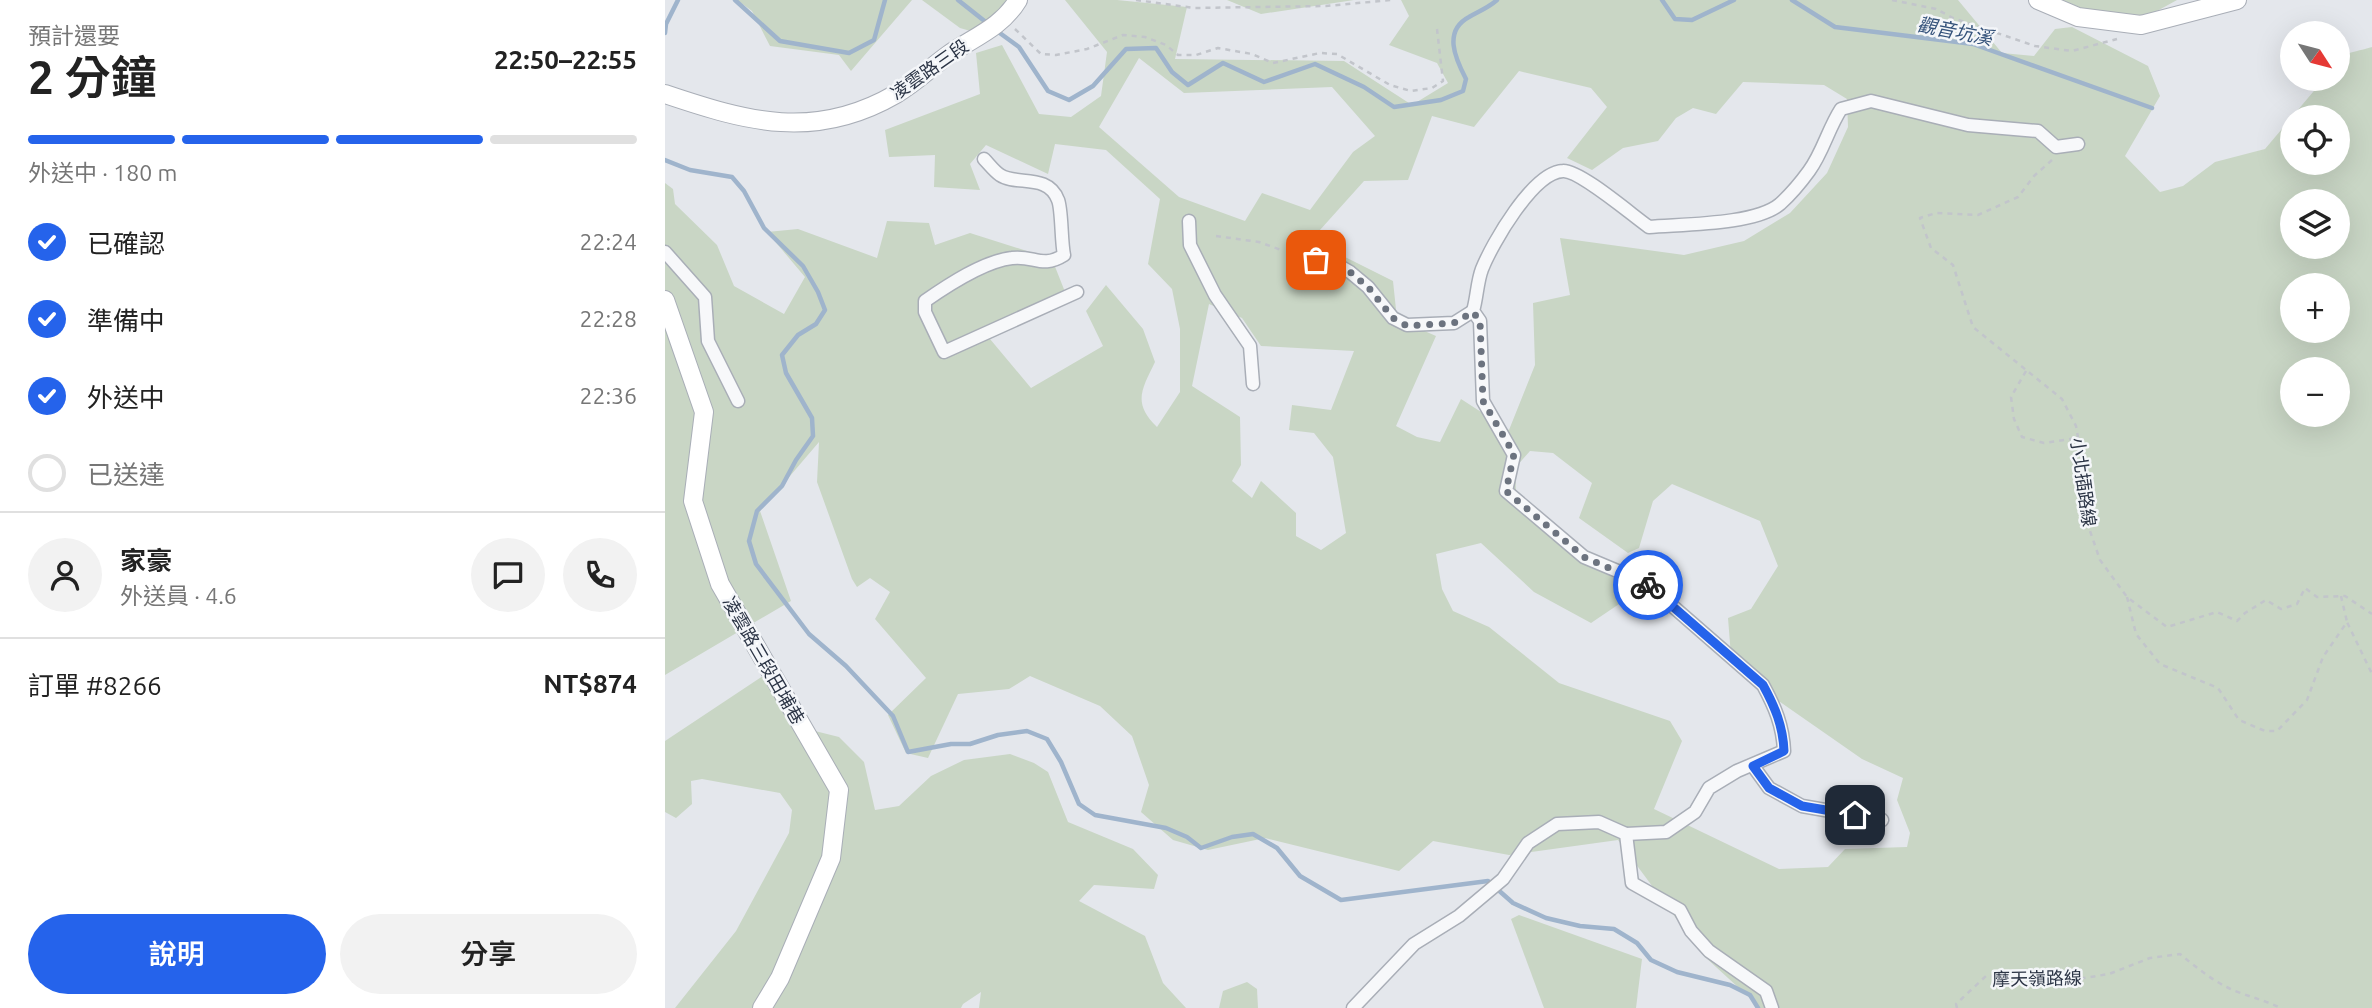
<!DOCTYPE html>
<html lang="zh-TW">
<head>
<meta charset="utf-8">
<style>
  :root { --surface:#fff; --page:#f2f2f2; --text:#222; --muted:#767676; --line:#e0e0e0; --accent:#2563eb }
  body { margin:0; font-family:Ubuntu,"Noto Sans TC",sans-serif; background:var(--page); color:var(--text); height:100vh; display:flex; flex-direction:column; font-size:26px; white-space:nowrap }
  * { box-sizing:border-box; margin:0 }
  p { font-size:23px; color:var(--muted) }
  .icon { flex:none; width:38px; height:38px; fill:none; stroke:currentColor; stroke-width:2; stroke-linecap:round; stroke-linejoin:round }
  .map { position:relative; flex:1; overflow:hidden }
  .panel { display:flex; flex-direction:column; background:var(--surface); width:665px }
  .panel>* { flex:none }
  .needle { width:46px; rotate:126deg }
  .buttons { position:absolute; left:1615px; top:21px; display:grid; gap:14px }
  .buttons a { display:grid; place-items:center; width:70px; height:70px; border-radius:50%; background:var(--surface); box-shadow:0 7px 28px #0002; font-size:35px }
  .pin { position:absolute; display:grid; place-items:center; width:60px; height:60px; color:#fff; margin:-30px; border-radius:14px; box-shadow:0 4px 10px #0006 }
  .courier { position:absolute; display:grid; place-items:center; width:70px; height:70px; margin:-35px; border:5px solid #2563eb; border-radius:50%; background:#fff; color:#222; box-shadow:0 2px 9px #0007 }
  .summary em { font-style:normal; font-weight:600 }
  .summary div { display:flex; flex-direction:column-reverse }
  .summary { display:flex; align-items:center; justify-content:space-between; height:119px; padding:0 28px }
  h1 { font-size:46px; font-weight:600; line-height:52px }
  .bar { display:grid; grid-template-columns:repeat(4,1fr); gap:10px 7px; align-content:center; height:84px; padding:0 28px }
  .bar i { height:9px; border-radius:5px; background:var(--line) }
  .bar .selected { background:var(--accent) }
  .bar p { grid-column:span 4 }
  .line { display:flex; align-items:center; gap:18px; padding:0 28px; border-top:2px solid var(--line) }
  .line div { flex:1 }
  .round { display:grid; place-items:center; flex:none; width:74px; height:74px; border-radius:37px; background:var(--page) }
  ol { padding:0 28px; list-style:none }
  li { display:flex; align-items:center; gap:21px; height:77px }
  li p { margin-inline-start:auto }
  li .icon { padding:7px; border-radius:50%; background:var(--accent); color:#fff; stroke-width:4 }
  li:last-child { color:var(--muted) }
  li i { width:38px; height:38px; border:4px solid var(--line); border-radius:50% }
  .action { display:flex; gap:14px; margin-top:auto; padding:14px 28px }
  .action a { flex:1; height:80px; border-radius:42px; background:var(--accent); color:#fff; font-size:28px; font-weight:600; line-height:80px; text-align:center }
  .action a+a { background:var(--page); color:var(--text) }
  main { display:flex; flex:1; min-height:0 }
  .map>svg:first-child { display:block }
  .green { fill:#c9d6c5; fill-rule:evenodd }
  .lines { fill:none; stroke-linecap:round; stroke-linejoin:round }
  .stream { stroke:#9fb4cc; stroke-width:4.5 }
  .street-casing { stroke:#a9aeb7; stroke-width:15 }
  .secondary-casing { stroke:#a9aeb7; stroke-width:20 }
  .path { stroke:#c2c5cb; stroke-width:2.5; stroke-dasharray:5 5; stroke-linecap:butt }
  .street { stroke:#f7f8fa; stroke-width:12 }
  .secondary { stroke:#fff; stroke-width:18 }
  .done { stroke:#6c737f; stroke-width:7; stroke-dasharray:0 12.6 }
  .route { stroke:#2563eb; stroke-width:9 }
  .labels { text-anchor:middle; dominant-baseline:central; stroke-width:5; stroke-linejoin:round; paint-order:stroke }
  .street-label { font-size:18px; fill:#2b3445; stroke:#f4f6f9 }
  .water-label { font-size:19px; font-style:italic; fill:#34527a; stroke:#f4f6f9 }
</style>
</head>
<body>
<main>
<section class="panel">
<div class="summary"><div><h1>2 分鐘</h1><p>預計還要</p></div><em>22:50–22:55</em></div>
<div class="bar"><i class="selected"></i><i class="selected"></i><i class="selected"></i><i></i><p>外送中 · 180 m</p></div>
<ol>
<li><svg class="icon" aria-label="check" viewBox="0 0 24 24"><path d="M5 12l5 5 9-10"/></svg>已確認<p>22:24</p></li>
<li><svg class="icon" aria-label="check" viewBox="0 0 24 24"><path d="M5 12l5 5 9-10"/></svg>準備中<p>22:28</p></li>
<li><svg class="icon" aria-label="check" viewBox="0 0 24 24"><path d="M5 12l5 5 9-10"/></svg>外送中<p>22:36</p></li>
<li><i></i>已送達</li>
</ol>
<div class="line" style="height:126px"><a class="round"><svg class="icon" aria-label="person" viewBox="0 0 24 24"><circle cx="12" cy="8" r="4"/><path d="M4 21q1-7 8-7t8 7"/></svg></a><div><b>家豪</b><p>外送員 · 4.6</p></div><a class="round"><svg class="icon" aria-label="chat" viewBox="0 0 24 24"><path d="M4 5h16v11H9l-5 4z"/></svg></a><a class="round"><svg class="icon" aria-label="phone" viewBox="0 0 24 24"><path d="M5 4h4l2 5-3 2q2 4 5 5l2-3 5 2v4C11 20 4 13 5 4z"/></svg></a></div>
<div class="line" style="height:91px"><div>訂單 #8266</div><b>NT$874</b></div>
<div class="action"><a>說明</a><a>分享</a></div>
</section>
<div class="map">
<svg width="1707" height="1008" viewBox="0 0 1707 1008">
  <rect width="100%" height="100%" fill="#e4e7ec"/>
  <g class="green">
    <path d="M72 0H247L186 71 174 55 105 46 87 11Z"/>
    <path d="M257 0H346L326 22 309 32 295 28Z"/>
    <path d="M400 0H452L522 7 510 59 679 61 747 105 783 83 772 63 724 45 744 16 736 0H1293L1337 53 1369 56 1390 29 1407 27 1483 66 1495 96 1460 156 1495 192 1518 186 1550 162 1600 149 1659 79H1673C1673 49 1682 55 1707 47V1008H1091L1087 1000 1039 956 953 840 844 855 768 841 734 871 600 838 543 850 508 840 476 812 484 785 467 736 435 706 365 676 344 689 293 694 263 758 241 753 223 715 261 678 210 619 225 592 205 578 192 587 187 579 152 482 154 442 95 511 126 601 0 675V183L8 189 10 204 52 245 69 286 119 314 140 277 102 232 133 229 212 258 222 221 264 223 270 245 305 233 387 259 404 302 325 339 366 388 438 346 421 311 441 285 478 329 490 362C477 389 467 403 492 427L515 392V329L507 289 483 264 495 199 441 150 390 144 383 174 321 145 305 164 315 190 269 187 270 155 224 157 220 130 315 94 311 53 337 45 374 114 406 117 436 96 442 52ZM474 58 519 93 667 87 710 136 688 152 645 210 597 193 580 221 514 197 434 127ZM854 71 926 88 942 107 902 158 927 170 958 148 993 141 1011 118 1028 108 1051 114 1078 82 1159 85 1182 99 1183 127 1162 173 1125 213 1079 241 1019 255 895 238 905 295 868 303 870 365 844 430 796 399 775 442 752 437 731 426 771 336 732 319 728 281 646 240 699 181 743 180 767 116 809 127ZM1628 117H1673V163H1628ZM1628 201H1673V247H1628ZM1628 285H1673V331H1628ZM544 304 577 318 596 346 689 351 666 410 627 405 624 430 649 433 668 457 681 533 656 550 631 536V513L596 481 587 498 567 481 576 465 575 417 527 386ZM1628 369H1673V415H1628ZM865 451 888 453 927 483 914 518 963 553 974 548 988 501 1007 484 1095 521 1113 566 1086 609 1063 618 1066 656 1108 697 1197 759 1238 778 1232 800 1245 833 1242 847 1180 849 1163 867 1114 869 989 809 1017 741 1005 721 894 683 824 627 788 611 777 589 771 554 816 543 869 592 926 623 963 598 966 587 934 570 851 492 850 468Z"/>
    <path d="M562 0H689L596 14Z"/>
    <path d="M1397 0H1512L1463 27Z"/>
    <path d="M104 672 150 731 174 737 199 762 210 810 234 806 266 776 299 760 345 754 369 763 383 772 403 822 468 849 493 875 489 889 429 885 414 901 480 936 498 983 521 1008H314L316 992 298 1004 296 1008H10L71 931 124 833 127 810 115 793 37 779 26 781 27 804 11 818 0 812V741Z"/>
    <path d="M854 915 977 959 971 1008H879L846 919Z"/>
    <path d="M582 982 592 989 593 1008H554L558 991Z"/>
  </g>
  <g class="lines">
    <g class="stream">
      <path d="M70 0 115 41 184 53 209 40 220 0"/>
      <path d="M293 0 322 23"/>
      <path d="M997 0 1010 19 1027 20 1069 0"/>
      <path d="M1127 0 1170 27 1308 44 1487 108"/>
      <path d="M332 31 354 47 383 91 404 100 428 86 461 49 491 48 507 72 523 85 558 63 599 82 650 64 699 87 729 107 776 100 798 91 801 79C790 58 778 31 804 17 814 11 823 8 832 0"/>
      <path d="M0 33 1 24 13 0"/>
      <path d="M0 160 25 170 67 177 79 191 99 228 138 266 153 292 160 310 151 324 133 335 117 355 121 373 147 418 148 436 131 460 117 486 92 511 84 541 91 564 144 634 181 666 228 716 243 752 286 744H305L333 735 362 731 382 739 396 762 414 804 430 815 501 828 522 837 536 848 567 837 588 834 612 848 635 876 676 900 823 881 848 903 881 918 915 926 949 929 972 943 986 960 1012 972 1065 985 1085 995 1093 1008"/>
    </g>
    <defs>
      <g id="street">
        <path d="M319 159C324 164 329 171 335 175 351 186 383 173 393 200 397 209 396 241 399 255 377 269 369 255 347 258 319 261 283 285 260 301V312L279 352 412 292"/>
        <path d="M524 221 525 245 550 295 585 346 588 384"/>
        <path d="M0 252 40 297 43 341 73 401"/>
        <path d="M631 256 671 264 685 272 703 287 728 318 742 325 789 323 808 311"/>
        <path d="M1088 766 1104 788 1137 806 1217 820"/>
        <path d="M961 834 1001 832 1030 812 1044 788 1072 771 1119 751C1118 726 1110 707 1098 685L981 583 919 557 841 491 849 455 818 401 815 321 808 311C812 298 812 282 817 269 827 244 868 172 898 171 915 170 968 216 984 227 1017 224 1090 225 1115 204 1125 195 1136 182 1144 171 1158 152 1163 129 1176 109L1206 101 1303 125 1373 131 1391 147 1413 144"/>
        <path d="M688 1008 749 944 794 916 838 879 863 843 892 824 934 822 961 834 967 883 1015 910 1026 931 1044 951 1101 991 1107 1008"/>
      </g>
      <g id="secondary">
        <path d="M1373 0 1413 17 1476 25 1572 0"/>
        <path d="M0 94C83 122 150 141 231 94 250 83 265 68 283 55 309 37 336 28 353 0"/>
        <path d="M0 300 39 412 28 501 55 584 174 790 166 858 115 978 97 1008"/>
      </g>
    </defs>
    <use href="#street" class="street-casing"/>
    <use href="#secondary" class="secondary-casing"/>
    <g class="path">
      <path d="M471 0 529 8 661 6 726 0"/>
      <path d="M1227 0 1271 9 1288 18 1370 46 1407 51 1452 39"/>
      <path d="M350 29 376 54 391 55 422 49 458 35 480 37 501 45 513 55H531L553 48 587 54 608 63 655 53 672 54 725 85 746 91 767 88 778 81 772 29"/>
      <path d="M1387 160 1369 176 1353 197 1313 215 1271 213 1255 218 1266 248 1288 265 1308 327 1397 399 1411 426 1426 511 1423 525 1435 560 1462 597 1502 627 1552 612 1572 621 1580 613 1601 600 1616 609 1632 604 1640 588 1652 597 1680 596 1707 614"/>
      <path d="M551 236 594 242 619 251"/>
      <path d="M1361 371 1346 397 1349 419 1357 437 1379 443 1413 438"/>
      <path d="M1676 596 1682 622"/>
      <path d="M1462 597 1471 634 1495 664 1553 688 1574 720 1600 731H1612L1642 700 1658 657 1682 622 1707 674"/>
      <path d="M1292 1008 1291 1004 1321 976 1406 980 1444 974 1485 958 1515 954C1532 968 1549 982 1570 991 1586 997 1601 1001 1616 1008"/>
    </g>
    <use href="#street" class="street"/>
    <use href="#secondary" class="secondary"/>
  </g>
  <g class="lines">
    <path class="done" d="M651 260 671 264 685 272 703 287 728 318 742 326 789 323 808 312 815 321 818 401 849 454 841 491 919 557 983 585"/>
    <path class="route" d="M983 585 1098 685C1110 707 1118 726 1119 751L1088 766 1104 788 1137 806 1190 815"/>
  </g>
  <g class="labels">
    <g class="street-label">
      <text transform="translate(264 69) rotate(-35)">凌雲路三段</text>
      <text transform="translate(1419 482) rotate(82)">小北插路線</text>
      <text transform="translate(99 660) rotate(60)">凌雲路三段田埔巷</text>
      <text transform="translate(1372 978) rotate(-1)">摩天嶺路線</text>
    </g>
    <g class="water-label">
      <text transform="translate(1290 31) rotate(11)">觀音坑溪</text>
    </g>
  </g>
</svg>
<div class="buttons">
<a><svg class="needle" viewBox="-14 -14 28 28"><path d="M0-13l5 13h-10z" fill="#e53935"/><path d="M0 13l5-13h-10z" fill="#767676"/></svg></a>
<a><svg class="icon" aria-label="locate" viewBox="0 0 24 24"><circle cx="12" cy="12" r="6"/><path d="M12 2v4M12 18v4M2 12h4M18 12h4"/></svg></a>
<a><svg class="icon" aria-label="layers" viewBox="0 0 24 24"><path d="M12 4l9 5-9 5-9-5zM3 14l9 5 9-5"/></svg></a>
<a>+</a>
<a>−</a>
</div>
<div class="pin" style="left:651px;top:260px;background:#ea580c"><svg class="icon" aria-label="bag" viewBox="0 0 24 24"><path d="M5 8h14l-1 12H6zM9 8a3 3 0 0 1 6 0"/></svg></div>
<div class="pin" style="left:1190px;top:815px;background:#1f2937"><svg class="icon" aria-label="home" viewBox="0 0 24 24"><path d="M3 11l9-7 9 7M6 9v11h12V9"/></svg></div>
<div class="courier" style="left:983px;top:585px"><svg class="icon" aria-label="bike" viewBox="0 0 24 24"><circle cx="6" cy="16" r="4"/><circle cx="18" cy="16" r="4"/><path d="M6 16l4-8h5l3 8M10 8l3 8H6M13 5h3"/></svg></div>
</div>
</main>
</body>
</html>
